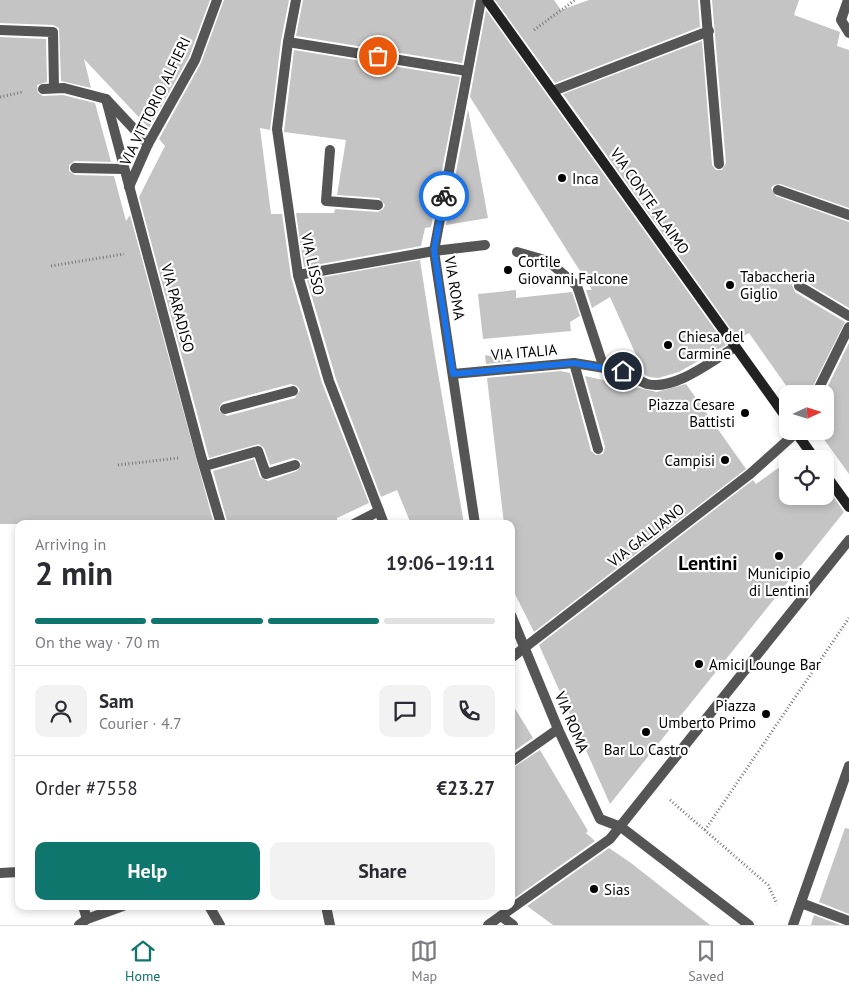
<!DOCTYPE html>
<html lang="en">
<head>
<meta charset="utf-8">
<style>
  :root { --surface:#fff; --page:#f2f2f3; --text:#2b2b33; --muted:#7c7c81; --line:#e1e1e2; --accent:#0f766e }
  body { margin:0; font-family:"PT Sans",sans-serif; background:var(--page); color:var(--text); height:100vh; display:flex; flex-direction:column; font-size:19px; white-space:nowrap }
  * { box-sizing:border-box; margin:0 }
  p { font-size:16px; color:var(--muted) }
  .icon { flex:none; width:28px; height:28px; fill:none; stroke:currentColor; stroke-width:2; stroke-linecap:round; stroke-linejoin:round }
  .map { position:relative; flex:1; overflow:hidden }
  .side { position:absolute; left:15px; top:520px; width:500px; height:390px; display:flex; flex-direction:column; background:var(--surface); border-radius:10px; box-shadow:0 2px 8px #0003 }
  .side>* { flex:none }
  .needle { width:32px; rotate:86deg }
  .buttons { position:absolute; left:779px; top:385px; display:grid; gap:10px }
  .buttons a { display:grid; place-items:center; width:55px; height:55px; border-radius:10px; background:var(--surface); box-shadow:0 2px 8px #0003; font-size:25px }
  .pin { position:absolute; display:grid; place-items:center; width:42px; height:42px; color:#fff; margin:-21px; border:2px solid #fff; border-radius:50%; box-shadow:0 1px 5px #0007 }
  .courier { position:absolute; display:grid; place-items:center; width:50px; height:50px; margin:-25px; border:4px solid #1a73e8; border-radius:50%; background:#fff; color:#222; box-shadow:0 1px 6px #0007 }
  .summary em { font-style:normal; font-weight:700 }
  .summary div { display:flex; flex-direction:column-reverse }
  .summary { display:flex; align-items:center; justify-content:space-between; height:85px; padding:0 20px }
  h1 { font-size:32px; font-weight:700; line-height:38px }
  .bar { display:grid; grid-template-columns:repeat(4,1fr); gap:8px 5px; align-content:center; height:60px; padding:0 20px }
  .bar i { height:6px; border-radius:4px; background:var(--line) }
  .bar .selected { background:var(--accent) }
  .bar p { grid-column:span 4 }
  .line { display:flex; align-items:center; gap:12px; padding:0 20px; border-top:1px solid var(--line) }
  .line div { flex:1 }
  .round { display:grid; place-items:center; flex:none; width:52px; height:52px; border-radius:10px; background:var(--page) }
  .button { display:flex; gap:10px; margin-top:auto; padding:10px 20px }
  .button a { flex:1; height:58px; border-radius:10px; background:var(--accent); color:#fff; font-size:20px; font-weight:700; line-height:58px; text-align:center }
  .button a+a { background:var(--page); color:var(--text) }
  .tab-bar { display:flex; justify-content:space-around; align-items:center; height:70px; border-top:1px solid var(--line); background:var(--surface); font-size:14px; color:var(--muted) }
  .tab-bar a { display:grid; justify-items:center; gap:2px }
  .tab-bar .selected { color:var(--accent) }
  .map>svg:first-child { display:block }
  .building { fill:#c4c4c4; fill-rule:evenodd }
  .lines { fill:none; stroke-linecap:round; stroke-linejoin:round }
  .path { stroke:#777; stroke-width:3; stroke-dasharray:1 2.5; stroke-linecap:butt }
  .pedestrian { stroke:#555; stroke-width:10 }
  .minor { stroke:#555; stroke-width:10 }
  .tertiary { stroke:#555; stroke-width:10 }
  .secondary { stroke:#222; stroke-width:10 }
  .done { stroke:#595959; stroke-width:5; stroke-dasharray:0 9 }
  .route { stroke:#1a73e8; stroke-width:6 }
  .poi-dot { fill:#000; stroke:#fff; stroke-width:2 }
  .labels { text-anchor:middle; dominant-baseline:central; stroke-width:4.5; stroke-linejoin:round; paint-order:stroke }
  .street-label { font-size:15px; fill:#000; stroke:#fff }
  .poi-label { font-size:15px; fill:#000; stroke:#fff; text-anchor:start }
  .district-label { font-size:20px; font-weight:bold; fill:#000; stroke:#fff }
</style>
</head>
<body>
<div class="map">
<svg width="849" height="925" viewBox="0 0 849 925">
  <rect width="100%" height="100%" fill="#fff"/>
  <g class="building">
    <path d="M0 0H210L189 57 149 128 84 59 91 88 61 81 59 28 53 25 0 23Z"/>
    <path d="M224 0H289L281 41 270 130 260 128 271 214H282L291 277 322 383 369 503 337 518V524H228L213 471 254 459 260 477 268 481 297 471 302 463 299 460 293 458 270 465 264 448 259 444 209 458 139 197 165 146 159 139 201 63ZM291 384 297 386 300 390 295 398 227 416 219 411V407L223 402Z"/>
    <path d="M303 0H474L462 63 296 36Z"/>
    <path d="M495 0H554L561 10 589 0H698L700 27 555 83Z"/>
    <path d="M712 0H799L794 15 840 32 837 46 849 50V208L780 184 774 185 771 188 776 196 849 222V308L802 280H795L792 285 795 292 845 322 809 394H792L749 333 738 339 563 94 702 41 712 165 716 170H722L726 163Z"/>
    <path d="M486 10 726 345 679 372 658 378 649 377 645 375 610 297 592 308 586 290H592L470 97Z"/>
    <path d="M0 37 46 39 47 82 37 85 38 93 43 96 63 95 95 103 111 162 75 161 69 165V171L75 175 114 176 126 221 130 215 214 524H0Z"/>
    <path d="M294 50 460 77 431 227 425 228 421 246 304 267 296 213H334L335 209 378 212 383 209 385 205 379 198 337 195 346 140 284 132Z"/>
    <path d="M468 109 488 218 446 225Z"/>
    <path d="M420 260 433 344 464 524H411L397 490 381 497 336 379 307 280Z"/>
    <path d="M516 290V298L572 292 580 316 570 322 571 331 483 339 478 294Z"/>
    <path d="M849 343V474L818 431H825L824 394Z"/>
    <path d="M485 355 516 361 486 364Z"/>
    <path d="M560 371 570 373 591 451 596 455 603 454 605 447 585 376 657 392 686 384 746 469 534 632 511 586V524H504L487 378Z"/>
    <path d="M788 461V496H833L844 512 610 804 539 645 753 480 756 484Z"/>
    <path d="M511 702 533 738 511 753Z"/>
    <path d="M540 750 588 831 586 833 595 841 516 897 511 894V769Z"/>
    <path d="M845 828 849 829V914L819 902Z"/>
    <path d="M609 848 631 863 710 925H553L527 906Z"/>
    <path d="M814 915 840 925H811Z"/>
  </g>
  <g class="lines">
    <g class="path">
      <path d="M534 30 575 0"/>
      <path d="M0 97 23 92"/>
      <path d="M51 266 124 254"/>
      <path d="M118 465 178 458"/>
      <path d="M670 800 768 885 777 904"/>
      <path d="M705 830 849 618"/>
    </g>
    <g class="pedestrian">
      <path d="M330 150 326 201 378 205"/>
      <path d="M434 251 485 245"/>
      <path d="M517 252 548 261 577 286 604 368"/>
      <path d="M623 371C631 375 639 381 647 384 675 391 713 360 735 347"/>
      <path d="M225 409 293 391"/>
    </g>
    <g class="minor">
      <path d="M296 0 288 42 277 129 298 275 329 381 384 524"/>
      <path d="M705 0 719 164"/>
      <path d="M848 0 841 20 849 33"/>
      <path d="M0 30 53 32 54 88"/>
      <path d="M288 42 467 71"/>
      <path d="M43 89 64 88 106 99 148 144"/>
      <path d="M553 91 709 31"/>
      <path d="M106 99 201 456 221 524"/>
      <path d="M75 168 123 169"/>
      <path d="M129 187 148 144 195 60 217 0"/>
      <path d="M778 190 849 215"/>
      <path d="M298 275 434 251"/>
      <path d="M799 286 849 316"/>
      <path d="M574 363 598 449"/>
      <path d="M453 374 574 363 623 371"/>
      <path d="M816 394 849 327"/>
      <path d="M205 466 258 451 266 474 295 465"/>
      <path d="M354 524 379 511"/>
      <path d="M511 658 750 474 798 431"/>
      <path d="M0 873 19 872"/>
      <path d="M801 903 849 921"/>
      <path d="M83 906 87 919"/>
      <path d="M209 906 220 925"/>
      <path d="M326 906 330 925"/>
      <path d="M501 916 513 925"/>
    </g>
    <g class="tertiary">
      <path d="M475 524 434 251 481 0"/>
      <path d="M511 615 558 729 600 819 621 827 749 925"/>
      <path d="M511 762 558 729"/>
      <path d="M79 925 87 919 123 906"/>
      <path d="M488 925 610 839 849 540"/>
      <path d="M793 925 849 766"/>
    </g>
    <g class="secondary">
      <path d="M487 0 788 420"/>
      <path d="M795 431 815 459"/>
      <path d="M825 474 849 507"/>
    </g>
  </g>
  <g class="lines">
    <path class="done" d="M378 56 467 71 444 196"/>
    <path class="route" d="M444 196 434 250 453 374 574 363 623 371"/>
  </g>
  <g class="poi-dot">
    <circle cx="562" cy="178" r="5"/>
    <circle cx="508" cy="270" r="5"/>
    <circle cx="730" cy="285" r="5"/>
    <circle cx="668" cy="345" r="5"/>
    <circle cx="745" cy="413" r="5"/>
    <circle cx="725" cy="460" r="5"/>
    <circle cx="779" cy="556" r="5"/>
    <circle cx="699" cy="664" r="5"/>
    <circle cx="766" cy="714" r="5"/>
    <circle cx="646" cy="732" r="5"/>
    <circle cx="594" cy="889" r="5"/>
  </g>
  <g class="labels">
    <g class="street-label">
      <text transform="translate(155 101) rotate(-64)">VIA VITTORIO ALFIERI</text>
      <text transform="translate(650 201) rotate(55)">VIA CONTE ALAIMO</text>
      <text transform="translate(313 264) rotate(78)">VIA LISSO</text>
      <text transform="translate(455 288) rotate(81)">VIA ROMA</text>
      <text transform="translate(178 308) rotate(75)">VIA PARADISO</text>
      <text transform="translate(524 352) rotate(-5)">VIA ITALIA</text>
      <text transform="translate(646 535) rotate(-38)">VIA GALLIANO</text>
      <text transform="translate(572 722) rotate(67)">VIA ROMA</text>
    </g>
    <g class="poi-label">
      <text x="572" y="178">Inca</text>
      <text x="518" y="261">Cortile<tspan x="518" dy="17">Giovanni Falcone</tspan></text>
      <text x="740" y="276">Tabaccheria<tspan x="740" dy="17">Giglio</tspan></text>
      <text x="678" y="336">Chiesa del<tspan x="678" dy="17">Carmine</tspan></text>
      <text x="735" y="404" text-anchor="end">Piazza Cesare<tspan x="735" dy="17">Battisti</tspan></text>
      <text x="715" y="460" text-anchor="end">Campisi</text>
      <text x="779" y="573" text-anchor="middle">Municipio<tspan x="779" dy="17">di Lentini</tspan></text>
      <text x="709" y="664">Amici Lounge Bar</text>
      <text x="756" y="705" text-anchor="end">Piazza<tspan x="756" dy="17">Umberto Primo</tspan></text>
      <text x="646" y="749" text-anchor="middle">Bar Lo Castro</text>
      <text x="604" y="889">Sias</text>
    </g>
    <g class="district-label">
      <text x="708" y="563">Lentini</text>
    </g>
  </g>
</svg>
<div class="buttons">
<a><svg class="needle" viewBox="-14 -14 28 28"><path d="M0-13l5 13h-10z" fill="#e53935"/><path d="M0 13l5-13h-10z" fill="#7c7c81"/></svg></a>
<a><svg class="icon" aria-label="locate" viewBox="0 0 24 24"><circle cx="12" cy="12" r="6"/><path d="M12 2v4M12 18v4M2 12h4M18 12h4"/></svg></a>
</div>
<div class="pin" style="left:378px;top:56px;background:#ea580c"><svg class="icon" aria-label="bag" viewBox="0 0 24 24"><path d="M5 8h14l-1 12H6zM9 8a3 3 0 0 1 6 0"/></svg></div>
<div class="pin" style="left:623px;top:371px;background:#1f2937"><svg class="icon" aria-label="home" viewBox="0 0 24 24"><path d="M3 11l9-7 9 7M6 9v11h12V9"/></svg></div>
<div class="courier" style="left:444px;top:196px"><svg class="icon" aria-label="bike" viewBox="0 0 24 24"><circle cx="6" cy="16" r="4"/><circle cx="18" cy="16" r="4"/><path d="M6 16l4-8h5l3 8M10 8l3 8H6M13 5h3"/></svg></div>
<section class="side">
<div class="summary"><div><h1>2 min</h1><p>Arriving in</p></div><em>19:06–19:11</em></div>
<div class="bar"><i class="selected"></i><i class="selected"></i><i class="selected"></i><i></i><p>On the way · 70 m</p></div>
<div class="line" style="height:90px"><a class="round"><svg class="icon" aria-label="person" viewBox="0 0 24 24"><circle cx="12" cy="8" r="4"/><path d="M4 21q1-7 8-7t8 7"/></svg></a><div><b>Sam</b><p>Courier · 4.7</p></div><a class="round"><svg class="icon" aria-label="chat" viewBox="0 0 24 24"><path d="M4 5h16v11H9l-5 4z"/></svg></a><a class="round"><svg class="icon" aria-label="phone" viewBox="0 0 24 24"><path d="M5 4h4l2 5-3 2q2 4 5 5l2-3 5 2v4C11 20 4 13 5 4z"/></svg></a></div>
<div class="line" style="height:65px"><div>Order #7558</div><b>€23.27</b></div>
<div class="button"><a>Help</a><a>Share</a></div>
</section>
</div>
<nav class="tab-bar">
<a class="selected"><svg class="icon" aria-label="home" viewBox="0 0 24 24"><path d="M3 11l9-7 9 7M6 9v11h12V9"/></svg>Home</a>
<a><svg class="icon" aria-label="map" viewBox="0 0 24 24"><path d="M3 6l6-2 6 2 6-2v14l-6 2-6-2-6 2zM9 4v14M15 6v14"/></svg>Map</a>
<a><svg class="icon" aria-label="saved" viewBox="0 0 24 24"><path d="M7 4h10v16l-5-4-5 4z"/></svg>Saved</a>
</nav>
</body>
</html>
